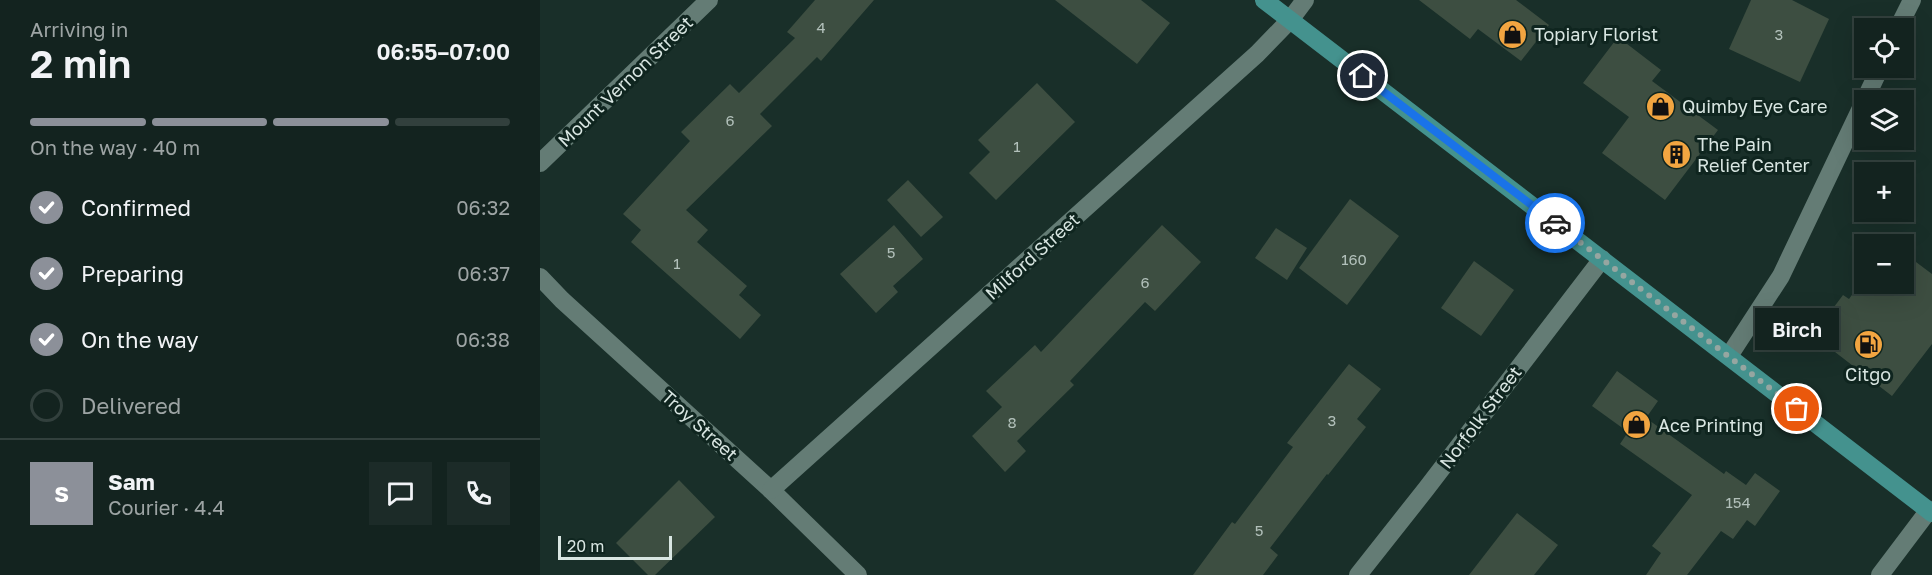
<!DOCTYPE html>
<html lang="en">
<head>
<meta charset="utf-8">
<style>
  :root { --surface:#13231f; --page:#1c2b28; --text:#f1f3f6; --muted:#9da4a4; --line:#32403d; --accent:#8c9099 }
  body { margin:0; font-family:"Golos Text",sans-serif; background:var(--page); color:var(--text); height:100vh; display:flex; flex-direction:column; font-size:22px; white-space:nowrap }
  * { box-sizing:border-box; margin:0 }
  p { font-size:20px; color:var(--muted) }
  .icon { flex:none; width:33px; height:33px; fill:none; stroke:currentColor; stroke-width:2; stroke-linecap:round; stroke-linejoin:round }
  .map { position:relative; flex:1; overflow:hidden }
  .side { display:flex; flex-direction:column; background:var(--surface); width:540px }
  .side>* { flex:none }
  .fabs { position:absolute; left:1314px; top:18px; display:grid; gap:12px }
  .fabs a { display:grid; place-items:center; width:60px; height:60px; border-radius:0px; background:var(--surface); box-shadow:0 6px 24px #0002,0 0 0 2px var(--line); font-size:30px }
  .scale { position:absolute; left:18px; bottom:15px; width:114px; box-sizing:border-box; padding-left:6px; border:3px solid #d9e6e2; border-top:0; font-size:16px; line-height:21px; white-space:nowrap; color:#d9e6e2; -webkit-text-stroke:4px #0f251f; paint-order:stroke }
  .pin { position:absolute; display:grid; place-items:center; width:51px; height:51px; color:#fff; margin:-26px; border:3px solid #fff; border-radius:50%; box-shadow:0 2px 6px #0007 }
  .courier { position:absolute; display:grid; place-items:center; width:60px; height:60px; margin:-30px; border:4px solid #1a73e8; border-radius:50%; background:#fff; color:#222; box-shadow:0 2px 8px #0007 }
  .bubble { position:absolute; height:42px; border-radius:0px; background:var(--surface); box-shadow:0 6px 24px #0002,0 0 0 2px var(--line); font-size:20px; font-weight:600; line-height:42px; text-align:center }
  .headline em { font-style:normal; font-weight:600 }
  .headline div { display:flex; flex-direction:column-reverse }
  .headline { display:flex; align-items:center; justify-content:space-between; height:102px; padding:0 30px }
  h1 { font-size:39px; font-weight:600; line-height:45px }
  .bar { display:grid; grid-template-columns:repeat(4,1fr); gap:9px 6px; align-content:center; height:72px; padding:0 30px }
  .bar i { height:8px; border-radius:4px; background:var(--line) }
  .bar .selected { background:var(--accent) }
  .bar p { grid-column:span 4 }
  .line { display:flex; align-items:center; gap:15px; padding:0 30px; border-top:2px solid var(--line) }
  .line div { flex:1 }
  .round { display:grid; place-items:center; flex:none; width:63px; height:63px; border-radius:0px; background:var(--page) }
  ol { padding:0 30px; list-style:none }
  li { display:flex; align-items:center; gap:18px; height:66px }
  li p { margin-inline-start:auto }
  li .icon { padding:6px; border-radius:50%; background:var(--accent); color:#fff; stroke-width:4 }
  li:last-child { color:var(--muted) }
  li i { width:33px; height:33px; border:3px solid var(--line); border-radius:50% }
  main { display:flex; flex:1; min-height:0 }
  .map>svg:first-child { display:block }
  .building { fill:#3d4e41 }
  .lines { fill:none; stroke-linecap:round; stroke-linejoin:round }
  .minor { stroke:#647c75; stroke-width:18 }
  .major { stroke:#44928e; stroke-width:18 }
  .done { stroke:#96a6a1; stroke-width:6; stroke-dasharray:0 10.8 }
  .route { stroke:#1a73e8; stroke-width:8 }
  .labels { text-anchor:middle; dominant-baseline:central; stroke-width:6; stroke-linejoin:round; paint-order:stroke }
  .number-label { font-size:15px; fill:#b2c0ba }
  .poi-label { font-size:18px; fill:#d9e6e2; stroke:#0f251f; text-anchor:start }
  .street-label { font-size:18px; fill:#d9e6e2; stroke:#0f251f }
</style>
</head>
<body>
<main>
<section class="side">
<div class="headline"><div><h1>2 min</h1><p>Arriving in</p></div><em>06:55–07:00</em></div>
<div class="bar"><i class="selected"></i><i class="selected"></i><i class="selected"></i><i></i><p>On the way · 40 m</p></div>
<ol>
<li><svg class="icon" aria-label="check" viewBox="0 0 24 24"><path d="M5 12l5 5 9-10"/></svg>Confirmed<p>06:32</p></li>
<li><svg class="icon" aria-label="check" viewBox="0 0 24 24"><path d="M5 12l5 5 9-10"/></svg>Preparing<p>06:37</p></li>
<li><svg class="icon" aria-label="check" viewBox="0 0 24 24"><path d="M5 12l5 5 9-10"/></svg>On the way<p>06:38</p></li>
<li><i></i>Delivered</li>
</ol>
<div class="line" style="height:108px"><b class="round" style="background:var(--accent);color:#fff">S</b><div><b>Sam</b><p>Courier · 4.4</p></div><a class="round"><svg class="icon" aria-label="chat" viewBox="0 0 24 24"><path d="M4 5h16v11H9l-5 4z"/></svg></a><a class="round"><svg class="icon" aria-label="phone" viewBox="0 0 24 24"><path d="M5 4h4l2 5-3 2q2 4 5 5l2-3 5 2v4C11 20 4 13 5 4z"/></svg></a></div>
</section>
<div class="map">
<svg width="1392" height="575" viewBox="0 0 1392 575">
  <rect width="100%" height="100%" fill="#192f29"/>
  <g class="building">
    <path d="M275 0H334L281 61 277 57 220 114 232 126 146 210 168 230 157 242 207 286 199 295 221 315 200 339 91 242 101 230 83 214 150 141 141 132 190 84 199 93 255 38 247 32Z"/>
    <path d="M515 0H601L630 23 597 64Z"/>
    <path d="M879 0H976L1009 25 981 61 938 29 930 39Z"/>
    <path d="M1211 0H1252L1289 19 1260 82 1189 49Z"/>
    <path d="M1078 37 1121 70 1112 81 1178 130 1125 200 1062 153 1089 117 1043 83Z"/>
    <path d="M497 83 535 122 456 200 429 173 450 152 438 140Z"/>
    <path d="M368 180 403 217 381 237 347 200Z"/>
    <path d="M810 199 859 236 807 305 759 268Z"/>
    <path d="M354 225 383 259 353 286 358 292 336 313 300 274Z"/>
    <path d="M622 225 661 262 615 311 605 302 530 381 534 385 477 441 486 451 465 472 432 436 462 407 446 391 495 345 501 352Z"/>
    <path d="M736 228 767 248 747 280 715 258Z"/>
    <path d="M1364 253 1392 274V344L1352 396 1273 335 1303 295 1309 299 1324 278V284H1364Z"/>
    <path d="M934 261 974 290 941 336 901 308Z"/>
    <path d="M809 364 841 389 817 419 826 427 788 475 787 474 730 548 738 555 723 575H653L692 522 695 524 753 447 747 443Z"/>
    <path d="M1077 371 1118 401 1106 418 1184 474 1186 471 1206 485 1215 473 1240 491 1215 526 1207 520 1193 539 1181 531 1147 575H1106L1121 553 1112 546 1152 495 1080 444 1088 432 1052 406Z"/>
    <path d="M139 480 175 517 115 575H108L76 543Z"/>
    <path d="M977 513 1018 545 994 575H929Z"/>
  </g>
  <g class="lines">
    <g class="minor">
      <path d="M1358 28 1372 0"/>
      <path d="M0 163 169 0"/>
      <path d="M0 277 22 300 231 490 318 575"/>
      <path d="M1189 356 1241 276 1340 68"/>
      <path d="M231 490 717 54 750 20 765 0"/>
      <path d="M818 575 886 489 1062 259"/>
      <path d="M1340 575 1389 510"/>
    </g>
    <path class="major" d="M724 0 1392 513"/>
  </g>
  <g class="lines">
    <path class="done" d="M1015 223 1257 409"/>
    <path class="route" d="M823 76 1015 223"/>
  </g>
  <defs>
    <symbol id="shop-disc" viewBox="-11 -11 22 22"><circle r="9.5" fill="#f2a541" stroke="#0f251f"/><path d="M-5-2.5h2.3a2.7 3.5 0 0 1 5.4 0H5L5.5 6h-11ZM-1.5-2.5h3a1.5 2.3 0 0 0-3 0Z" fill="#111"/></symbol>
    <symbol id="building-disc" viewBox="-11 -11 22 22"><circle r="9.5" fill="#f2a541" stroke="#0f251f"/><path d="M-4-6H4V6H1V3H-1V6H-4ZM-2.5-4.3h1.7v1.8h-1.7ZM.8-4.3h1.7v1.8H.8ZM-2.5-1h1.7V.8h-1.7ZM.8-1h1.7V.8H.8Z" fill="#111"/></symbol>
    <symbol id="fuel-disc" viewBox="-11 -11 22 22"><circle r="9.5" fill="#f2a541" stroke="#0f251f"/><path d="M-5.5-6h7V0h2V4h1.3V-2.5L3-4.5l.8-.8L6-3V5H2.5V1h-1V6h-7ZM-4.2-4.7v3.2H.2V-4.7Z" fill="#111"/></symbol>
  </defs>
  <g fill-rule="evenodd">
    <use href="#shop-disc" x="956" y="18" width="33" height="33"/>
    <use href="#shop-disc" x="1104" y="90" width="33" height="33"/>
    <use href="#building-disc" x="1120" y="138" width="33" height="33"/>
    <use href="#fuel-disc" x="1312" y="328" width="33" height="33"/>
    <use href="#shop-disc" x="1080" y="408" width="33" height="33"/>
  </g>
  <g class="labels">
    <g class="number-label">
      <text x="281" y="27">4</text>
      <text x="1239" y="34">3</text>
      <text x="190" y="120">6</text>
      <text x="477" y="146">1</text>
      <text x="351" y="252">5</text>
      <text x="814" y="259">160</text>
      <text x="137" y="263">1</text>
      <text x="605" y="282">6</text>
      <text x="792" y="420">3</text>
      <text x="472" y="422">8</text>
      <text x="1198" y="502">154</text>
      <text x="719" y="530">5</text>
    </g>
    <g class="poi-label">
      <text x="994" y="34">Topiary Florist</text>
      <text x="1142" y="106">Quimby Eye Care</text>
      <text x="1157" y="144">The Pain<tspan x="1157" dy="21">Relief Center</tspan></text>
      <text x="1328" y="374" text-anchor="middle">Citgo</text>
      <text x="1118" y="425">Ace Printing</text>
    </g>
    <g class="street-label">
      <text transform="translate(85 81) rotate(-44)">Mount Vernon Street</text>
      <text transform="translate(492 256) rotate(-42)">Milford Street</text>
      <text transform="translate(940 417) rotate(-53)">Norfolk Street</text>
      <text transform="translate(160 425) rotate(42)">Troy Street</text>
    </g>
  </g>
</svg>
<div class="fabs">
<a><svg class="icon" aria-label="locate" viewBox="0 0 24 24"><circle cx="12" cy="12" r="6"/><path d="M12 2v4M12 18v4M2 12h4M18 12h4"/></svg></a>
<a><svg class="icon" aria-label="layers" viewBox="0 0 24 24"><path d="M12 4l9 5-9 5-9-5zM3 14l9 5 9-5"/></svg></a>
<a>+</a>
<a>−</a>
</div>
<div class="scale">20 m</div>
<div class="pin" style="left:1257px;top:409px;background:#ea580c"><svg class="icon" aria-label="bag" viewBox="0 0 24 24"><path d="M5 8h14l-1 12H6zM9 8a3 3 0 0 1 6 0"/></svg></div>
<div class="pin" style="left:823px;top:76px;background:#1f2937"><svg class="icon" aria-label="home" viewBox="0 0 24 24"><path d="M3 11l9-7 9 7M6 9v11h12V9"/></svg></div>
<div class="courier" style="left:1015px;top:223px"><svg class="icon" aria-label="car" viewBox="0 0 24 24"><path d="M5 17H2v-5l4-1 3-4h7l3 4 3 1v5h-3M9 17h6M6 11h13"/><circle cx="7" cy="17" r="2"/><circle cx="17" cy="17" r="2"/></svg></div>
<div class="bubble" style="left:1215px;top:308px;width:84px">Birch</div>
</div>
</main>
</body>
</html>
